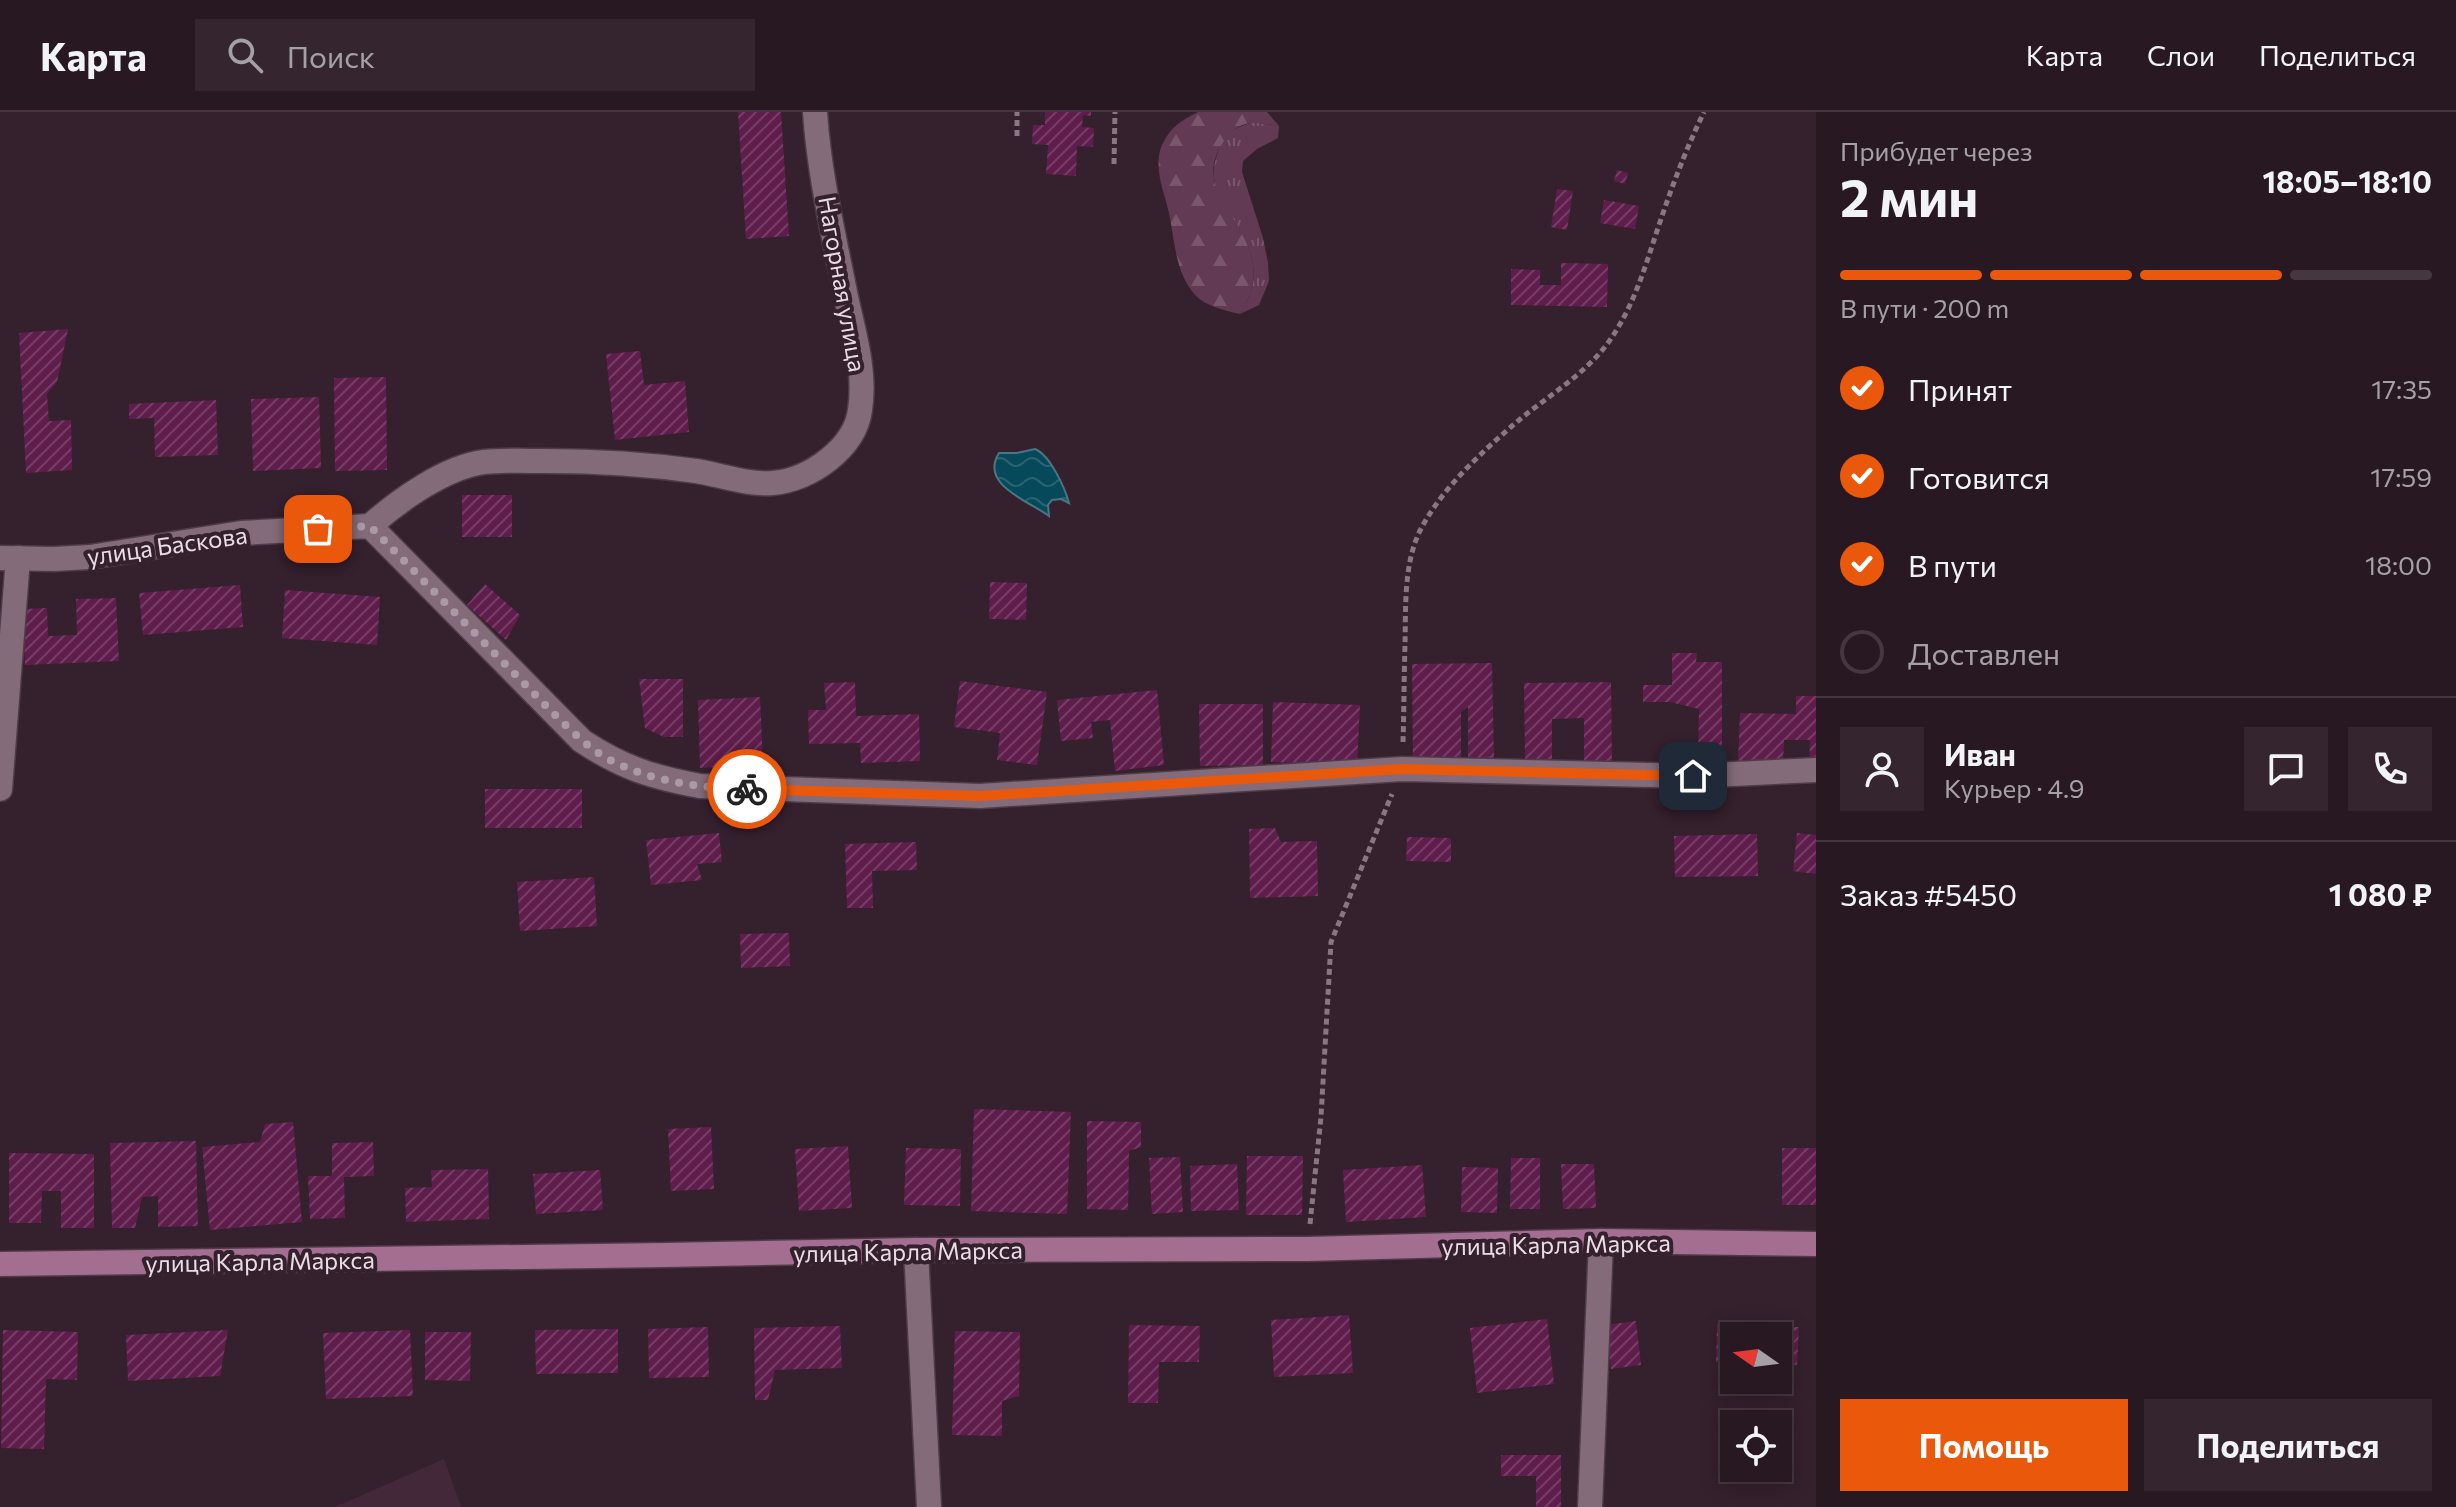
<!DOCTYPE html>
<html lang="ru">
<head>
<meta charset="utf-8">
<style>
  :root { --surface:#281822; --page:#34252f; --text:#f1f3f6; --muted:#a5a0a5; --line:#443740; --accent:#ea580c }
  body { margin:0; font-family:Commissioner,sans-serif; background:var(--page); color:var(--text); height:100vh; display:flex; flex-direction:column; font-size:30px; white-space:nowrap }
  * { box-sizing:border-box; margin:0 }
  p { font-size:26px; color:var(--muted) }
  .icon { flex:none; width:44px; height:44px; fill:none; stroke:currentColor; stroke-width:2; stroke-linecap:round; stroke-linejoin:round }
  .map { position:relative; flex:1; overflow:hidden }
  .details { display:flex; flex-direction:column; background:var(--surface); width:640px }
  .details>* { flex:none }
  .needle { width:52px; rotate:284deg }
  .controls { position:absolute; left:1720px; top:1210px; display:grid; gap:16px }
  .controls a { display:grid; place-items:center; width:72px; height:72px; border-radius:0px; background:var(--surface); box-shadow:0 4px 20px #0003,0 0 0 2px var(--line); font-size:40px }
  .pin { position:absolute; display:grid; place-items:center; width:68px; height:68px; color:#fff; margin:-34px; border-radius:16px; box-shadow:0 4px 12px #0006 }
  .courier { position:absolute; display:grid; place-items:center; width:80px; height:80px; margin:-40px; border:6px solid #ea580c; border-radius:50%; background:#fff; color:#222; box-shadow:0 2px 10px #0007 }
  .head em { font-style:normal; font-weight:700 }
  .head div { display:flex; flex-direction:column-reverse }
  .head { display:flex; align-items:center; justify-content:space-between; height:136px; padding:0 24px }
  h1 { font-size:52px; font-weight:700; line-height:60px }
  .bar { display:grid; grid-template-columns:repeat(4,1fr); gap:12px 8px; align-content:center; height:96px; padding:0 24px }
  .bar i { height:10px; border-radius:6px; background:var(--line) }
  .bar .on { background:var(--accent) }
  .bar p { grid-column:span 4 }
  .line { display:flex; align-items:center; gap:20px; padding:0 24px; border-top:2px solid var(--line) }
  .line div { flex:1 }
  .round { display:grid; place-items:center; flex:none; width:84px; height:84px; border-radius:0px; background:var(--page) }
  ol { padding:0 24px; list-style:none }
  li { display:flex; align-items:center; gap:24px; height:88px }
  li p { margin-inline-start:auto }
  li .icon { padding:8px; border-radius:50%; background:var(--accent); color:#fff; stroke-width:4 }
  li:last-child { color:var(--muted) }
  li i { width:44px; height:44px; border:4px solid var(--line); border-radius:50% }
  .button { display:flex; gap:16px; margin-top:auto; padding:16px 24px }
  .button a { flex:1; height:92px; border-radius:0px; background:var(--accent); color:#fff; font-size:32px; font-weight:700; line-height:92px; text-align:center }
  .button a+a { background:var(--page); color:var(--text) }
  header { display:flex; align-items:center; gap:48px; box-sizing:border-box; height:112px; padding:0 40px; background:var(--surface); border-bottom:2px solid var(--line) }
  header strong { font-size:38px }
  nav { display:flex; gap:44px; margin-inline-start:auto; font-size:28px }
  .search { width:560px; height:72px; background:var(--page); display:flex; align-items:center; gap:20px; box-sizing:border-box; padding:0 28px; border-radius:0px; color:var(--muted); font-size:30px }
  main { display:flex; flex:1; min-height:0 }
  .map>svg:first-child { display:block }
  .built { fill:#432839 }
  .grass { fill:url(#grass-tufts) }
  .forest { fill:url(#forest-firs) }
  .water { fill:url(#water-waves); stroke:#4a7583; stroke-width:2 }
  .building { fill:url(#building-hatch) }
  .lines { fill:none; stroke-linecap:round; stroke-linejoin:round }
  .street-casing { stroke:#4d3c47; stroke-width:27 }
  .secondary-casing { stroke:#4d3c47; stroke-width:27 }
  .path { stroke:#887682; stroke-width:5; stroke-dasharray:6 4; stroke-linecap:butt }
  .street { stroke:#846b7a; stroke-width:24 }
  .secondary { stroke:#a36e90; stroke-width:24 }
  .done { stroke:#ab9aa4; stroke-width:8; stroke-dasharray:0 14.4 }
  .route { stroke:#ea580c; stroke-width:10 }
  .labels { text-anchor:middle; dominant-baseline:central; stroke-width:8; stroke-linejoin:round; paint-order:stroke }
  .street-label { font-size:24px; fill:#eadce4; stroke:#35202e }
</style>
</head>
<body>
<header>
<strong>Карта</strong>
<div class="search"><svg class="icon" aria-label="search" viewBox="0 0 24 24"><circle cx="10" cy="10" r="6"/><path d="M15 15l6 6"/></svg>Поиск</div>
<nav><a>Карта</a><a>Слои</a><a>Поделиться</a></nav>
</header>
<main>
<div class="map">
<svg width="1816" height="1395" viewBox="0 0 1816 1395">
  <defs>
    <pattern id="grass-tufts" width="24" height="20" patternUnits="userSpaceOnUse" patternTransform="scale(2)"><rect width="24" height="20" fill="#633a54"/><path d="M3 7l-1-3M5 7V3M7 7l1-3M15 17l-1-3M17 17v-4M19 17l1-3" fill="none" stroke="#7a566c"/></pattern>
    <pattern id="forest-firs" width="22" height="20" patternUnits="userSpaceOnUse" patternTransform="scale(2)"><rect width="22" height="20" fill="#633a54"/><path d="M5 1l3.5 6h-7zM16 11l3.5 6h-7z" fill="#7a566c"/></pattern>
    <pattern id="water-waves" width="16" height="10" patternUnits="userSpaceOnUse" patternTransform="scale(2)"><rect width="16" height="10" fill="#06495a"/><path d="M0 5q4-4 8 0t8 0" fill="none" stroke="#2a6372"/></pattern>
    <pattern id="building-hatch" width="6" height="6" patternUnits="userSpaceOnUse" patternTransform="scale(2)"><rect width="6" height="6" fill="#5f1d4b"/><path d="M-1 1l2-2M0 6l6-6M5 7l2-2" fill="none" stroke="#763d65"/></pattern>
  </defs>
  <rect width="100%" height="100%" fill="#35202e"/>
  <path class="built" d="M444 1347 461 1395H335Z"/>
  <path class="grass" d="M1254 10 1279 14 1278 26 1257 37 1243 49 1242 60 1263 126 1268 151 1269 169 1259 193 1240 202C1253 180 1258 162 1249 137 1237 102 1202 82 1218 40 1226 20 1235 15 1254 10Z"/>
  <path class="forest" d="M1198 0H1267L1279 14C1254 10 1240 6 1224 29 1194 72 1236 99 1249 137 1258 162 1253 180 1240 202 1226 199 1205 194 1195 183 1176 161 1175 133 1170 106 1166 83 1152 57 1162 33 1170 15 1182 8 1198 0Z"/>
  <path class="water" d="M1035 337C1050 343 1065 376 1069 391L1061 387 1052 388 1048 393 1049 404C1029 389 979 373 999 341H1017Z"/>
  <g class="building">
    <path d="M738 0H781L789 124 746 127Z"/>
    <path d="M1045 0H1091V4L1083 3 1082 15 1094 16 1093 35 1077 34 1076 64 1046 62 1048 33 1032 32 1033 13H1045Z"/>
    <path d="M1617 58 1628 61 1625 72 1614 69Z"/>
    <path d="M1557 77 1573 79 1567 118 1551 115Z"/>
    <path d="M1604 88 1639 94 1635 117 1600 111Z"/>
    <path d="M1561 151 1608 152 1607 195 1511 193V157L1540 158V173H1561Z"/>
    <path d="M68 217 57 270 47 282 49 309 71 308 72 358 26 361 19 221Z"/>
    <path d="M640 239 644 273 685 269 689 320 615 328 606 242Z"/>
    <path d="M386 265 387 358 335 359 334 266Z"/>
    <path d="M319 285 321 356 253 359 251 287Z"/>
    <path d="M216 288 218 343 155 345 154 306 129 307V292Z"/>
    <rect x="462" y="383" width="50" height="42"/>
    <path d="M990 470 1027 471 1026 508 989 507Z"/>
    <path d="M485 472 520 503 506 528 467 493Z"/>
    <path d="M240 473 243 515 143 523 139 481Z"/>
    <path d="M285 478 380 485 377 533 282 526Z"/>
    <path d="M116 486 119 549 25 553 23 497 47 496 48 524 77 523 76 487Z"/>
    <path d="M1672 541H1697L1696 550H1722V641H1698L1699 597 1670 590H1643V573H1672Z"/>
    <path d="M1492 551 1494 648 1468 649V595L1461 600V652H1413L1412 552Z"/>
    <path d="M639 567H683V625H664L645 616Z"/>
    <path d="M960 569 1047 580 1037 653 997 648 1000 621 954 615Z"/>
    <path d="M855 570 856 604 919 602 920 649 861 651 860 631 809 632 808 598H826L824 571Z"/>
    <path d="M1611 570 1612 649H1584V606L1552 607V647H1525L1524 571Z"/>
    <path d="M1157 578 1164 653 1115 659 1110 608 1091 610 1093 626 1061 629 1057 588Z"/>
    <path d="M1796 584H1816V656L1809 655 1810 628H1784L1783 650 1738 649 1740 601 1796 602Z"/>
    <path d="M760 585 763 653 700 656 698 588Z"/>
    <path d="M1273 590 1360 593 1357 653 1271 650Z"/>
    <path d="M1199 592H1263V653L1200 654Z"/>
    <rect x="485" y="677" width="97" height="39"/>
    <path d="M1275 716 1281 730 1317 729 1318 784 1250 786 1249 717Z"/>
    <path d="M719 721 722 750 697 752 702 768 651 773 646 728Z"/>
    <path d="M1797 721 1816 723V762L1793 759Z"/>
    <path d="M1757 722 1758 764 1675 765 1674 724Z"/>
    <path d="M1407 725 1451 726V750L1406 749Z"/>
    <path d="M916 730 917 758 872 759 873 796H847L845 732Z"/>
    <path d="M594 765 597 814 520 819 517 770Z"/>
    <path d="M789 821 790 854 741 856 740 822Z"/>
    <path d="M974 997 1071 1000 1067 1102 971 1099Z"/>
    <path d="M1087 1009 1141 1010V1035L1129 1039 1128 1098 1087 1097Z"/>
    <path d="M293 1010 302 1110 210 1118 202 1035 260 1030 265 1012Z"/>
    <path d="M711 1015 714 1077 671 1079 668 1017Z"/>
    <path d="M196 1029 198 1114 158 1115V1084L142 1085 135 1116H112L110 1031Z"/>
    <path d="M373 1030 374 1064 344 1065 345 1106 310 1107 308 1064H332V1031Z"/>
    <path d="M848 1034 852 1096 799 1099 795 1037Z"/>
    <path d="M906 1036 961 1037 960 1094 904 1093Z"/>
    <rect x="1782" y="1036" width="34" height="57"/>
    <path d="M9 1041 94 1042V1116H61V1079H42L41 1111H9Z"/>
    <path d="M1247 1044H1303L1302 1103H1246Z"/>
    <path d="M1180 1045 1183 1100 1152 1102 1149 1046Z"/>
    <path d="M1511 1046H1540V1097H1510Z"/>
    <path d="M1237 1052 1239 1098 1191 1099 1190 1054Z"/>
    <path d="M1561 1052H1594L1596 1096 1563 1097Z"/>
    <path d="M1422 1053 1426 1105 1346 1110 1343 1058Z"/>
    <path d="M1462 1055 1498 1056 1497 1101 1461 1100Z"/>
    <path d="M488 1057 489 1107 406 1110 405 1076 432 1075 431 1058Z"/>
    <path d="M600 1058 603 1098 536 1102 533 1062Z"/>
    <path d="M1349 1203 1353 1261 1274 1265 1271 1208Z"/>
    <path d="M1547 1207 1554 1272 1477 1281 1470 1216Z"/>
    <path d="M1636 1209 1641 1253 1611 1257 1605 1213Z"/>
    <path d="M1717 1212 1799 1215 1797 1253 1778 1252V1224H1734V1251L1716 1250Z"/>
    <path d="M1129 1213 1200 1214 1199 1250H1159L1158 1291H1128Z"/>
    <path d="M840 1214 842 1256 775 1258 768 1288H755L754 1216Z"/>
    <path d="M708 1215 709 1265 649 1266 648 1217Z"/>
    <path d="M618 1217V1261L536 1262 535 1218Z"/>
    <path d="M3 1218 78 1220 77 1268 46 1267 44 1337 1 1336Z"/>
    <path d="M228 1218 220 1264 128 1269 126 1223Z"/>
    <path d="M410 1218 413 1284 326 1287 323 1221Z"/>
    <path d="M955 1219 1020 1220 1019 1284 1002 1289V1324L952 1323Z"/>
    <path d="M425 1220H471L470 1269 425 1268Z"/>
    <path d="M1501 1343H1561V1395H1536V1364H1501Z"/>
  </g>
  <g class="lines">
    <defs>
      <g id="street">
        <path d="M370 414C398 389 445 355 484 350 504 348 525 349 545 349 595 349 646 352 696 359 721 363 747 373 773 371 810 368 855 336 860 298 866 260 854 222 846 185 834 124 819 62 815 0"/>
        <path d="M0 446 54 447 90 445 241 421 370 414 582 629C623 656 652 665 700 674L980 684 1402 657 1693 664 1816 658"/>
        <path d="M0 677 18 446"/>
        <path d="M916 1138 929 1395"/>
        <path d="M1590 1395 1601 1129"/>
      </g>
      <path id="secondary" d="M0 1152 666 1143 916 1138 1308 1137 1601 1129 1816 1132"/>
    </defs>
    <use href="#street" class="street-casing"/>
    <use href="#secondary" class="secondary-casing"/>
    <g class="path">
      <path d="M1017 24V0"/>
      <path d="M1114 52 1115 0"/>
      <path d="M1403 630C1404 598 1404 565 1405 533 1406 494 1403 448 1423 413 1444 375 1480 342 1512 314 1545 285 1588 262 1612 225 1635 191 1646 152 1659 113 1672 74 1686 37 1704 0"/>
      <path d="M1310 1112 1321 1005 1331 830 1392 682"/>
    </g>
    <use href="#street" class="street"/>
    <use href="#secondary" class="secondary"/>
  </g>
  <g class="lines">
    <path class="done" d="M318 417 370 414 554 602C572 619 590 638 612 649 653 670 701 676 747 677"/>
    <path class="route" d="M747 677 980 684 1402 657 1693 664"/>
  </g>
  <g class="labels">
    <g class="street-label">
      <text transform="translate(843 172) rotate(80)">Нагорная улица</text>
      <text transform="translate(167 433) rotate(-8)">улица Баскова</text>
      <text transform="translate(1556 1132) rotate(-1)">улица Карла Маркса</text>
      <text transform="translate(908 1139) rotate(-1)">улица Карла Маркса</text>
      <text transform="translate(260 1149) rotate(-1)">улица Карла Маркса</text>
    </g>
  </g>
</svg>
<div class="controls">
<a><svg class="needle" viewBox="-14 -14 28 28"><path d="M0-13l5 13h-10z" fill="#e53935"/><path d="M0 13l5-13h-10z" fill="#a5a0a5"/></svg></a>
<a><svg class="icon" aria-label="locate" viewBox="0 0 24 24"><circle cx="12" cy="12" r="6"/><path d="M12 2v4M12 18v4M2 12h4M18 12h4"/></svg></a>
</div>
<div class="pin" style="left:318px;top:417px;background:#ea580c"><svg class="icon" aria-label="bag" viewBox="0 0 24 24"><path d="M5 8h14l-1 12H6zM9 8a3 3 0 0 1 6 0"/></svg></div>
<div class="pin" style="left:1693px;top:664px;background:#1f2937"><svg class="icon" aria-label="home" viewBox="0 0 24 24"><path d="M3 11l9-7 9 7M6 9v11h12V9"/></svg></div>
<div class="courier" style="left:747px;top:677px"><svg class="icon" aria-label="bike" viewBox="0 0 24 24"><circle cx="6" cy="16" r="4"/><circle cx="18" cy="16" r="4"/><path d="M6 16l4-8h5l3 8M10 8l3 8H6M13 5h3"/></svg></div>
</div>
<section class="details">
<div class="head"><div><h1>2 мин</h1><p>Прибудет через</p></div><em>18:05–18:10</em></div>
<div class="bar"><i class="on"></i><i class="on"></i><i class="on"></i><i></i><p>В пути · 200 m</p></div>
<ol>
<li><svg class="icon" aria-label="check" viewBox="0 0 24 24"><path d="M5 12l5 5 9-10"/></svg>Принят<p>17:35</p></li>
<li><svg class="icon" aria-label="check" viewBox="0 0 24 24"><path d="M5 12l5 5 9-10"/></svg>Готовится<p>17:59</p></li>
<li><svg class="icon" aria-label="check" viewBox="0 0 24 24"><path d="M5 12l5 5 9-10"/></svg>В пути<p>18:00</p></li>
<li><i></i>Доставлен</li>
</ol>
<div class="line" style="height:144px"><a class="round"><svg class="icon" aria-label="person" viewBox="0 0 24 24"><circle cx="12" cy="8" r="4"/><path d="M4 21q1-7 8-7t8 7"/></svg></a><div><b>Иван</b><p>Курьер · 4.9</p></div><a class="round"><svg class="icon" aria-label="chat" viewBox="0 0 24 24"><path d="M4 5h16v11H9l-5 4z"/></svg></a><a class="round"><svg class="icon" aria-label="phone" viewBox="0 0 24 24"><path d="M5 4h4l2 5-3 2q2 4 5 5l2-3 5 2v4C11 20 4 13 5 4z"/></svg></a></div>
<div class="line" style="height:104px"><div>Заказ #5450</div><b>1 080 ₽</b></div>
<div class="button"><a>Помощь</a><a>Поделиться</a></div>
</section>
</main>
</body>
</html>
